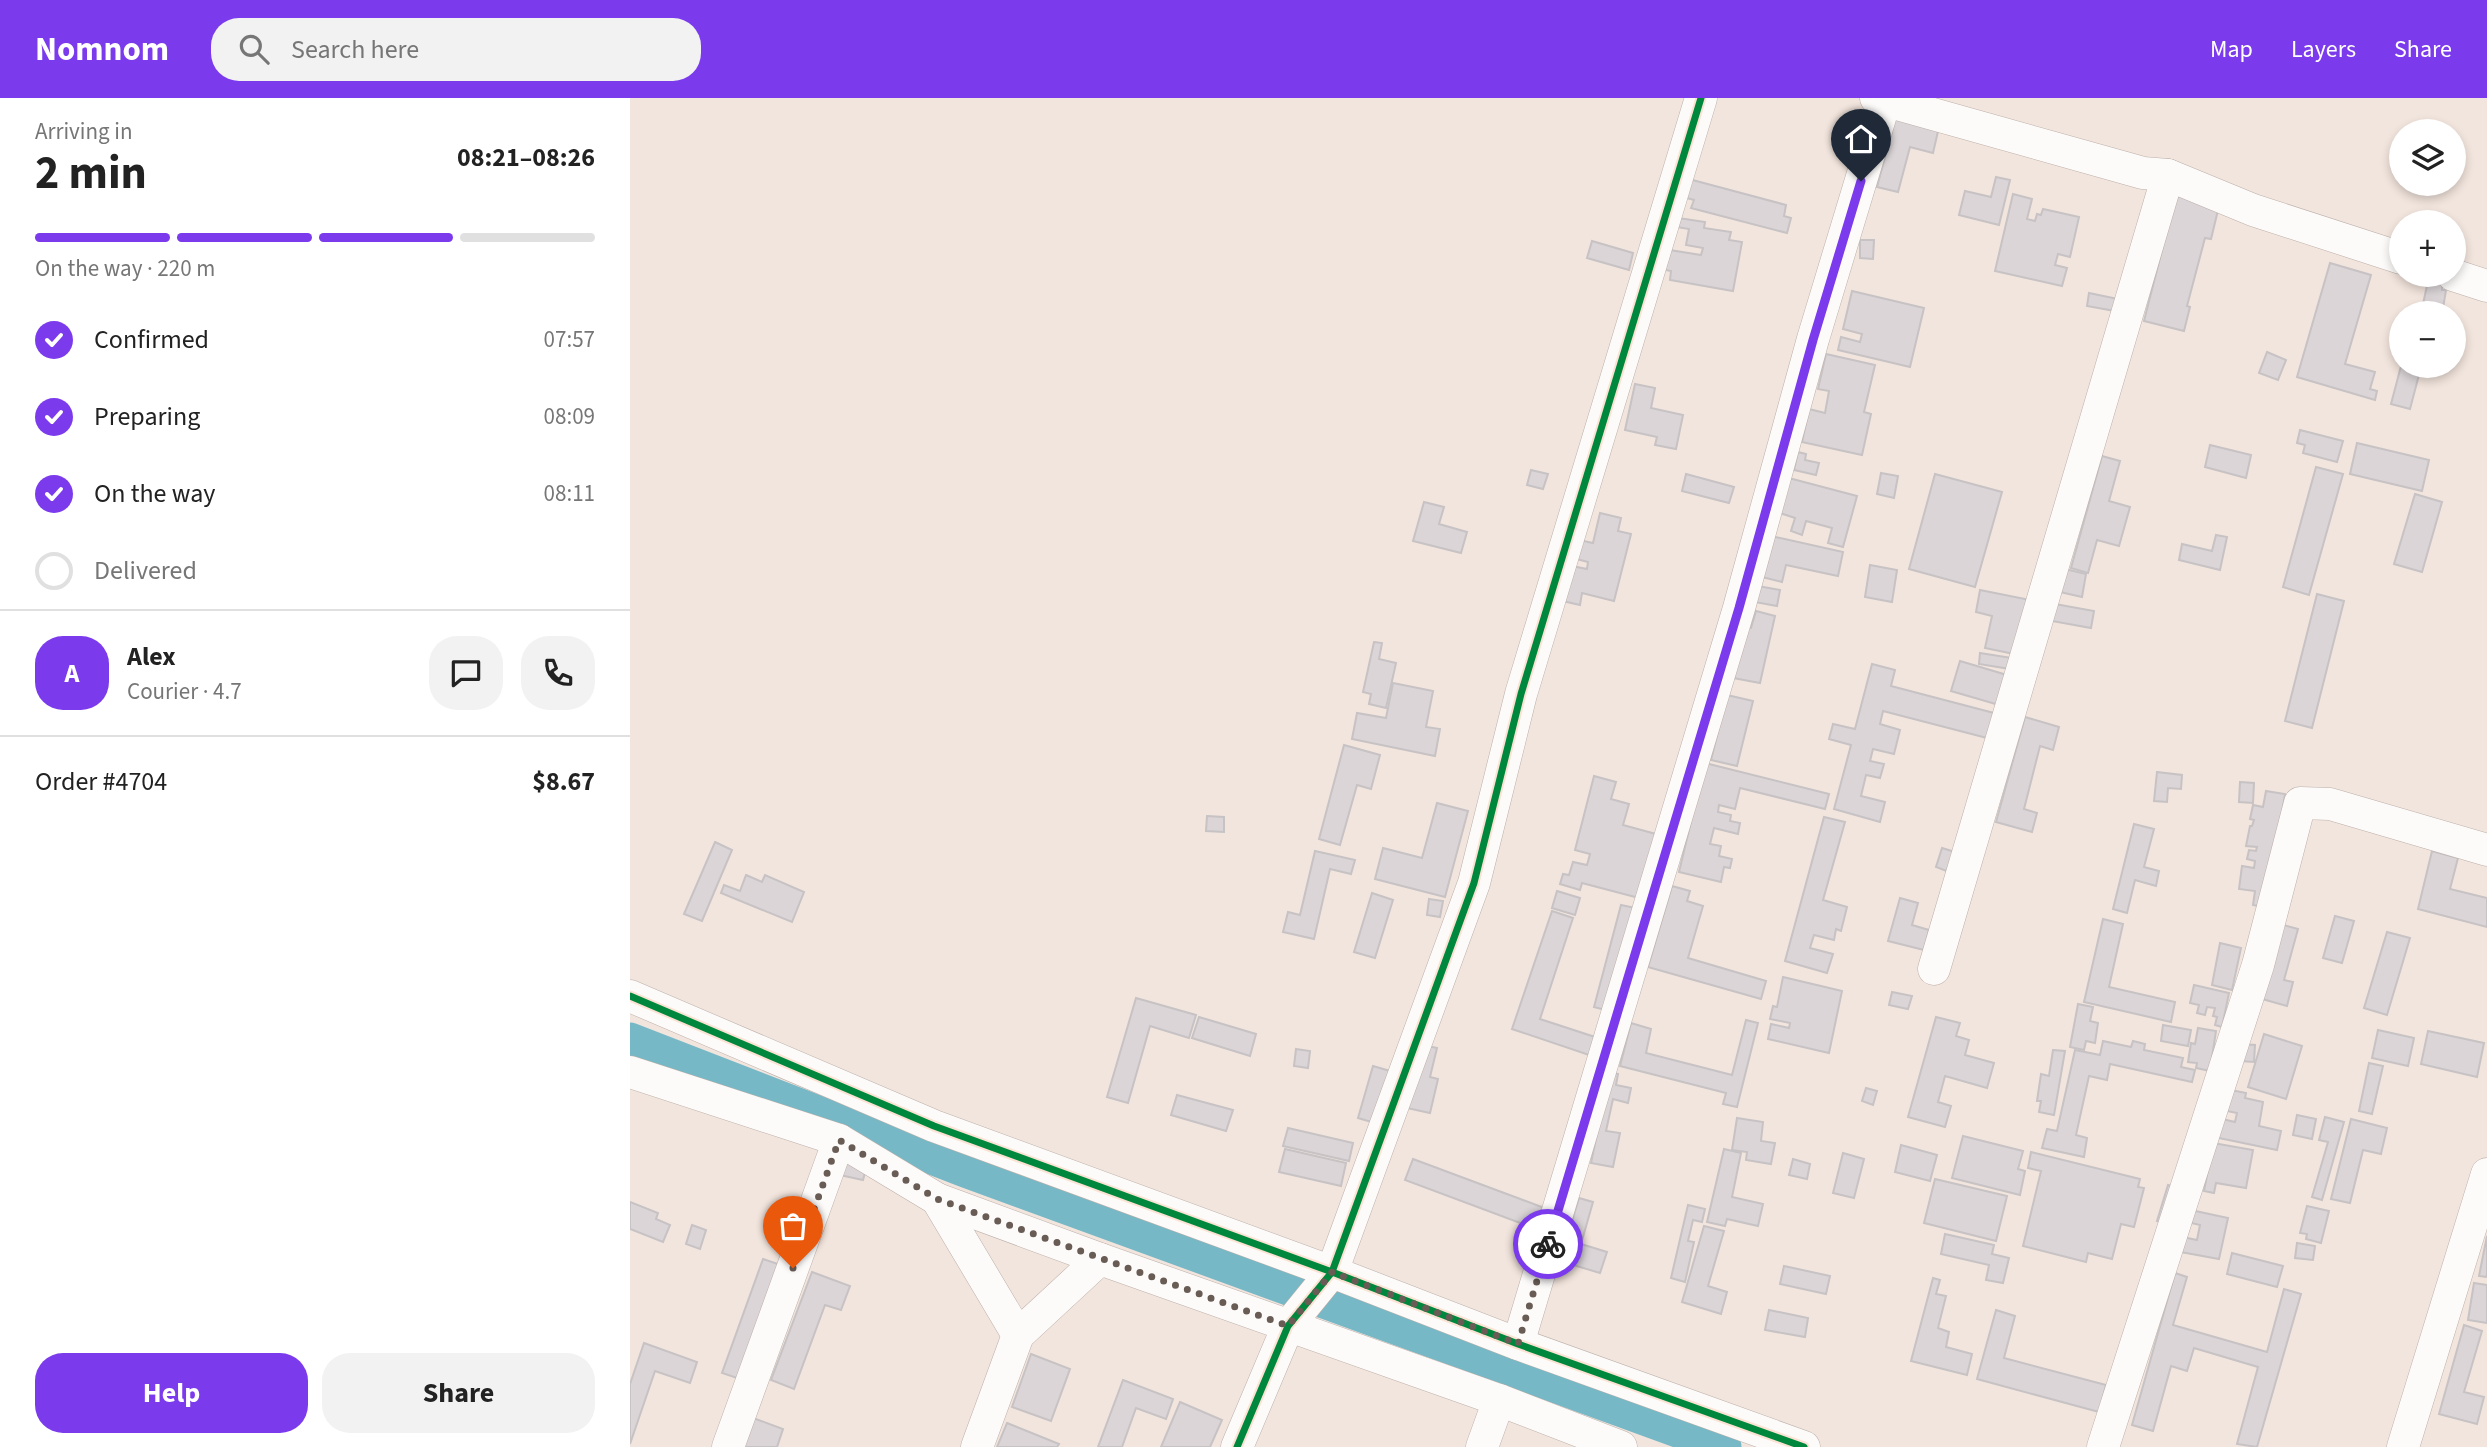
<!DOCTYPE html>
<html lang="en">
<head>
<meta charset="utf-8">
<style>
  :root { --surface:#fff; --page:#f2f2f2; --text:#222; --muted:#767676; --line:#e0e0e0; --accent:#7c3aed }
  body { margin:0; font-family:"Source Sans 3",sans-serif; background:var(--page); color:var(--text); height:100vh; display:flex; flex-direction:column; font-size:26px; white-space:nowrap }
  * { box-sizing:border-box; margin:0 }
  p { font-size:23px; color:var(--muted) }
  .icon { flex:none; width:38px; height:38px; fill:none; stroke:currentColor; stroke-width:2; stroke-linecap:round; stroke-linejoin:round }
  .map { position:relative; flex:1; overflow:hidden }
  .side { display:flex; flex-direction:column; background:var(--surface); width:630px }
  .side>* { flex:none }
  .fabs { position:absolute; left:1759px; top:21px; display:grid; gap:14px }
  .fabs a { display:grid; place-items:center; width:77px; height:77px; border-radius:50%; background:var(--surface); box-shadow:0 4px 10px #0003; font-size:35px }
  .pin { position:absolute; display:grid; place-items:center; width:60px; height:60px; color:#fff; margin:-72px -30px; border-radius:50% 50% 50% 0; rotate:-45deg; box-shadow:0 0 7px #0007 }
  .pin .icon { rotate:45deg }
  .courier { position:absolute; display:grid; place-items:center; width:70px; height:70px; margin:-35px; border:5px solid #7c3aed; border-radius:50%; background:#fff; color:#222; box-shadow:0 2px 9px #0007 }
  .head em { font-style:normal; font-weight:700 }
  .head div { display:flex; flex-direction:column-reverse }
  .head { display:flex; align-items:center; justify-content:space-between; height:119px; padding:0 35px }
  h1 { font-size:46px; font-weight:700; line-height:52px }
  .bar { display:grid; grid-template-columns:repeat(4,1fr); gap:10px 7px; align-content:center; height:84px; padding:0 35px }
  .bar i { height:9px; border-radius:5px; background:var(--line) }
  .bar .on { background:var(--accent) }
  .bar p { grid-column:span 4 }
  .line { display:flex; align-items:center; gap:18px; padding:0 35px; border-top:2px solid var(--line) }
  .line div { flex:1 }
  .round { display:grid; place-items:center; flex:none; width:74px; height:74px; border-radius:28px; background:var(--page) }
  ol { padding:0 35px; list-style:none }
  li { display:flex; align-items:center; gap:21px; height:77px }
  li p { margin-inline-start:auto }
  li .icon { padding:7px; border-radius:50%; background:var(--accent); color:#fff; stroke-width:4 }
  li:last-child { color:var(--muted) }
  li i { width:38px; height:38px; border:4px solid var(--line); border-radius:50% }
  .button { display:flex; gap:14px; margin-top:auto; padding:14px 35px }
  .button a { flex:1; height:80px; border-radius:28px; background:var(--accent); color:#fff; font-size:28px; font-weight:700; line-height:80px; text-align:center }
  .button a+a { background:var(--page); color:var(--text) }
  header { display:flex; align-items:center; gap:42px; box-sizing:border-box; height:98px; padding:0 35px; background:var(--accent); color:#fff }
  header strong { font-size:33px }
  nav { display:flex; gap:38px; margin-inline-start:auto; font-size:24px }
  .search { width:490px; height:63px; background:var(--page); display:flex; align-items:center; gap:18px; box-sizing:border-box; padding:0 24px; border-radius:28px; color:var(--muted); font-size:26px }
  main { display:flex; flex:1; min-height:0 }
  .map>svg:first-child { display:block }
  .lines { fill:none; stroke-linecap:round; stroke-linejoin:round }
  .canal { stroke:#77b8c7; stroke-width:35 }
  .building { fill:#dbd5d8; stroke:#c7c2c4; stroke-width:2 }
  .minor-casing { stroke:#bcb0a9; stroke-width:33 }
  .minor { stroke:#fdfbfa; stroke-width:32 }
  .cycleway-casing { stroke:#fbe3d4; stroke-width:11 }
  .cycleway { stroke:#00873e; stroke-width:7 }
  .done { stroke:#685c55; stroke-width:7; stroke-dasharray:0 12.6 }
  .route { stroke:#7c3aed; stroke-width:9 }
</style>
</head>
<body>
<header>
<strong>Nomnom</strong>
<div class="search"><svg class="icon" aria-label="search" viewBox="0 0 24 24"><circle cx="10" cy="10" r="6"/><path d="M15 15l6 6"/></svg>Search here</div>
<nav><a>Map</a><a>Layers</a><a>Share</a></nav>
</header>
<main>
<section class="side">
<div class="head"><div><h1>2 min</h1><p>Arriving in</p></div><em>08:21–08:26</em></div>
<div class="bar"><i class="on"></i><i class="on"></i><i class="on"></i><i></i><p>On the way · 220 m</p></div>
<ol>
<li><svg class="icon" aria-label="check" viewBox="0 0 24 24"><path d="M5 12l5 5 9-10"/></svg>Confirmed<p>07:57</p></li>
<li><svg class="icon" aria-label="check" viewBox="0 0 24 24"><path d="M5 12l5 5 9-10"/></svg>Preparing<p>08:09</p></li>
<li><svg class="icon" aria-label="check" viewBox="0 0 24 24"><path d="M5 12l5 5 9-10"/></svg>On the way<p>08:11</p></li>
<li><i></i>Delivered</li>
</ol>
<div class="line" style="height:126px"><b class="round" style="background:var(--accent);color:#fff">A</b><div><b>Alex</b><p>Courier · 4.7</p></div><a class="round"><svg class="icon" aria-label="chat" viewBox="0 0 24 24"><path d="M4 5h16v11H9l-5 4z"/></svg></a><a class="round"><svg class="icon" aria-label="phone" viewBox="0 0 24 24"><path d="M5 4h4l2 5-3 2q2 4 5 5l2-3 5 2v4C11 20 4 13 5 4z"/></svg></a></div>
<div class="line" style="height:91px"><div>Order #4704</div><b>$8.67</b></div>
<div class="button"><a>Help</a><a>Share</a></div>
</section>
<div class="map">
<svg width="1857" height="1349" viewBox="0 0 1857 1349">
  <rect width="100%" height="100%" fill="#f2e5dd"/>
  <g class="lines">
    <path class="canal" d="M0 942 335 1072 1094 1349"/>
  </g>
  <g class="building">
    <path d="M1266 18 1309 29 1303 55 1280 49 1268 94 1247 89Z"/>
    <path d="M1366 79 1380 82 1369 127 1329 117 1335 93 1361 99Z"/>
    <path d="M1055 80 1156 107 1154 118 1161 120 1157 135 1061 110 1064 102 1050 98Z"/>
    <path d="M1383 96 1402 101 1397 121 1405 123 1407 116 1411 117 1413 111 1449 119 1440 159 1428 156 1425 167 1437 170 1432 188 1365 173Z"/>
    <path d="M1546 97 1589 108 1581 141 1575 140 1557 208 1560 209 1554 233 1514 223Z"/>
    <path d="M1042 119 1075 124 1074 130 1101 134 1099 142 1112 144 1103 193 1040 182 1041 173 1030 171 1033 151 1071 157 1073 150 1056 147 1059 131 1041 128Z"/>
    <path d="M1230 142H1244L1243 161 1230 160Z"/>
    <path d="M962 143 1003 155 999 172 957 160Z"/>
    <path d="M1700 165 1741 177 1715 266 1745 274 1740 291 1747 293 1745 302 1667 279Z"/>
    <path d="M1798 183 1812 186V192H1816L1813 210 1793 206Z"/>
    <path d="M1222 193 1294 210 1280 269 1208 252 1211 239 1230 244 1232 236 1213 231Z"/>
    <path d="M1459 195 1488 201 1485 213 1457 208Z"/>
    <path d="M1637 254 1656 262 1648 282 1629 275Z"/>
    <path d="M1196 256 1245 267 1234 314 1241 316 1232 357 1172 344 1179 311 1195 315 1199 293 1188 291Z"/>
    <path d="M1771 268 1790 273 1780 311 1761 306Z"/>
    <path d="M1005 286 1025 290 1021 310 1053 317 1046 351 1025 347 1027 339 995 332Z"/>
    <path d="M1670 332 1713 343 1707 364 1673 355 1675 347 1667 345Z"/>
    <path d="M1727 345 1799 362 1792 393 1720 376Z"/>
    <path d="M1580 347 1621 357 1616 380 1575 369Z"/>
    <path d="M1168 354 1176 356 1175 362 1189 365 1186 377 1164 372Z"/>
    <path d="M1472 358 1490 363 1479 403 1500 409 1489 448 1467 442 1458 475 1441 470Z"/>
    <path d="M1686 369 1713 376 1679 497 1653 489Z"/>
    <path d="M901 372 918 376 913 391 897 387Z"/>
    <path d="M1251 375 1268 378 1264 400 1247 396Z"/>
    <path d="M1056 376 1104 389 1099 405 1052 393Z"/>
    <path d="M1305 376 1372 394 1345 489 1279 471Z"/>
    <path d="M1155 379 1227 398 1213 449 1198 445 1202 430 1176 423 1172 437 1161 433 1165 420 1150 415Z"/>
    <path d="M1785 396 1812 404 1792 474 1764 466Z"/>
    <path d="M794 404 814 409 809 426 837 434 831 455 783 443Z"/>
    <path d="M970 415 991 420 988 433 1001 436 984 503 952 495 950 507 928 502 937 467 957 471 958 464 939 459 944 441 963 445Z"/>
    <path d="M1586 437 1597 439 1590 472 1549 462 1552 446 1582 453Z"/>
    <path d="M1141 438 1213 454 1208 478 1156 467 1152 484 1132 479Z"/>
    <path d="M1240 467 1267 472 1262 504 1235 499Z"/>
    <path d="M1435 471 1456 476 1452 499 1430 494Z"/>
    <path d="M1128 488 1150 492 1147 508 1125 504Z"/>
    <path d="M1350 492 1400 502 1389 557 1355 550 1362 518 1346 514Z"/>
    <path d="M1687 496 1714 503 1682 630 1655 623Z"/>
    <path d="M1425 506 1464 513 1461 530 1422 523Z"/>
    <path d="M1126 513 1145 518 1130 585 1103 580 1114 529 1121 530Z"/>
    <path d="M744 544 752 545 749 561 766 565 756 610 739 606 741 596 733 594Z"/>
    <path d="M1350 555 1382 560 1380 571 1349 566Z"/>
    <path d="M1330 563 1377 577 1369 607 1321 593Z"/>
    <path d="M1242 566 1265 572 1261 588 1364 615 1357 640 1253 613 1250 626 1270 632 1264 656 1243 651 1240 663 1254 666 1250 680 1236 677 1231 698 1255 704 1250 724 1204 711 1221 647 1199 641 1203 626 1225 631Z"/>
    <path d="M763 585 803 593 796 629 810 631 805 658 722 641 727 615 756 620Z"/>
    <path d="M1097 597 1123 603 1107 668 1081 662Z"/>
    <path d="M1395 619 1429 629 1423 652 1410 648 1394 711 1407 715 1402 734 1366 724Z"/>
    <path d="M714 647 750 657 741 691 727 687 710 747 689 741Z"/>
    <path d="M1075 665 1199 696 1195 711 1110 690 1105 711 1089 707 1088 714 1101 717 1100 723 1110 725 1108 736 1084 730 1080 746 1091 748 1089 758 1102 761 1100 770 1094 769 1091 784 1049 774Z"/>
    <path d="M1527 674 1552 677 1551 691 1538 690 1537 704 1524 703Z"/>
    <path d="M964 678 986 684 981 701 999 706 993 727 1026 736 1009 800 952 785 950 792 930 786 933 776 939 777 943 764 957 767 960 756 945 752Z"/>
    <path d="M1610 684 1624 685 1623 705 1609 704Z"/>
    <path d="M1636 693 1655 696 1637 810 1623 807 1625 793 1609 791 1612 768 1624 770 1625 763 1617 761 1619 752 1626 753 1627 749 1616 748 1620 728H1622L1624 722 1620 721 1623 707 1633 709Z"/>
    <path d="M807 705 838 713 815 799 745 781 753 750 792 760Z"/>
    <path d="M577 718 594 719V734L576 733Z"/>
    <path d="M1194 719 1215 724 1193 802 1217 809 1211 833 1206 831 1204 842 1184 837 1180 850 1203 856 1197 875 1155 863Z"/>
    <path d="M1504 726 1524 731 1514 769 1529 773 1526 788 1505 782 1497 815 1483 811Z"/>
    <path d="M85 744 102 752 72 823 54 816Z"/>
    <path d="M1312 750 1325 754 1319 774 1306 769Z"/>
    <path d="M685 753 725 762 721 776 700 771 684 841 653 834 658 814 670 817Z"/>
    <path d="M1802 753 1828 760 1820 791 1857 800V829L1788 811Z"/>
    <path d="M116 777 132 784 135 777 174 794 162 824 91 795 94 787 110 793Z"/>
    <path d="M1042 788 1060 793 1057 803 1073 808 1058 860 1136 883 1131 901 1018 869Z"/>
    <path d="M927 793 950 800 945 817 922 810Z"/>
    <path d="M742 795 763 802 745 860 724 854Z"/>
    <path d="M1270 800 1288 805 1282 827 1299 832 1294 852 1258 843Z"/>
    <path d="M799 801 813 803 810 819 797 817Z"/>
    <path d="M991 807 1010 811 983 914 964 909Z"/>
    <path d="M922 813 943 820 910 921 968 940 962 958 882 931Z"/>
    <path d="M1705 818 1724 823 1712 865 1693 860Z"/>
    <path d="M1473 821 1493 826 1479 889 1545 904 1541 924 1454 904Z"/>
    <path d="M1646 825 1668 831 1654 882 1663 884 1657 908 1625 899Z"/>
    <path d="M1757 834 1780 840 1757 917 1734 910Z"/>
    <path d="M1590 845 1611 850 1602 892 1582 887Z"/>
    <path d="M1153 879 1212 893 1199 955 1138 941 1141 926 1159 930 1160 925 1140 921 1143 908 1147 909Z"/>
    <path d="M1564 887 1599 895 1592 929 1585 927 1587 919 1583 918 1585 910 1577 909 1575 917 1567 915 1569 907 1560 905Z"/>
    <path d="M1262 894 1282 898 1278 911 1259 907Z"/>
    <path d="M506 900 566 917 559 940 520 928 498 1005 477 999Z"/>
    <path d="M1448 906 1463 909 1460 923 1468 925 1465 945 1456 943 1454 952 1440 949Z"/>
    <path d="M569 919 626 936 620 958 562 940Z"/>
    <path d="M1306 919 1330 925 1326 938 1339 942 1335 957 1364 965 1357 990 1315 978 1308 1004 1321 1008 1315 1029 1278 1019Z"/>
    <path d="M1116 922 1128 925 1107 1009 1093 1006 1096 995 990 968 1001 925 1021 931 1016 955 1102 977Z"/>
    <path d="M1533 927 1561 932 1558 948 1531 943Z"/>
    <path d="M1568 930 1586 933 1580 973 1566 970 1567 965 1558 964 1561 945 1565 946Z"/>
    <path d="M1748 932 1784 940 1778 968 1742 960Z"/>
    <path d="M1798 933 1854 945 1847 979 1791 966Z"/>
    <path d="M1634 936 1672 948 1656 1001 1618 989Z"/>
    <path d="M1473 943 1501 949 1503 943 1515 946 1514 952 1553 960 1551 969 1565 972 1562 984 1480 966 1477 982 1459 978 1446 1037 1457 1040 1454 1059 1412 1050 1417 1031 1427 1033 1445 952 1470 957Z"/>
    <path d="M1611 946 1625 947 1624 964 1610 963Z"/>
    <path d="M793 947 807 950 800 979 808 981 800 1015 777 1010Z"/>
    <path d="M666 951 680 953 678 970 664 968Z"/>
    <path d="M1423 952 1435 953 1424 1017 1409 1014 1411 1003H1407L1411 976 1419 978Z"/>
    <path d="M1739 965 1753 968 1742 1016 1729 1013Z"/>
    <path d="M743 968 760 973 745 1025 728 1020Z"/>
    <path d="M980 974 988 976 986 987 1001 990 998 1005 983 1001 976 1033 990 1035 983 1069 961 1065Z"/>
    <path d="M1236 990 1247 993 1243 1007 1232 1003Z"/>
    <path d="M1596 991 1616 995 1615 1000 1633 1004 1629 1028 1651 1033 1647 1052 1584 1039 1588 1020 1605 1024 1607 1015 1592 1012Z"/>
    <path d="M547 997 603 1012 596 1033 541 1017Z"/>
    <path d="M1667 1017 1686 1021 1682 1041 1663 1037Z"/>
    <path d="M1695 1019 1714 1024 1692 1102 1682 1099 1698 1044 1689 1042Z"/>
    <path d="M1107 1020 1133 1024 1131 1043 1145 1045 1141 1066 1116 1062 1117 1054 1102 1052Z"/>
    <path d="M1721 1021 1757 1030 1751 1056 1733 1052 1720 1105 1701 1101Z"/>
    <path d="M658 1030 723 1045 719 1063 653 1048Z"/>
    <path d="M1333 1038 1393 1053 1388 1071 1395 1073 1390 1097 1322 1080Z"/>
    <path d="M1583 1045 1623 1052 1616 1090 1586 1085 1584 1095 1574 1093Z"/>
    <path d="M1271 1047 1307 1057 1300 1083 1265 1074Z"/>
    <path d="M655 1051 716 1065 711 1088 649 1074Z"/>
    <path d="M1094 1051 1111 1055 1102 1099 1133 1106 1128 1128 1097 1121 1095 1128 1077 1124Z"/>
    <path d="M1401 1054 1510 1081 1508 1089 1514 1090 1504 1129 1491 1126 1482 1161 1458 1155 1456 1164 1393 1148 1411 1073 1398 1070Z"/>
    <path d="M1213 1055 1234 1061 1224 1100 1203 1095Z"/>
    <path d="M208 1061 237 1067 233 1082 205 1076Z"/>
    <path d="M783 1061 920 1112 909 1140 899 1136 901 1129 775 1082Z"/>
    <path d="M1163 1061 1180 1066 1177 1081 1159 1077Z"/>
    <path d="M1305 1081 1377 1098 1366 1143 1294 1125Z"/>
    <path d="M1538 1087 1549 1090 1539 1126 1527 1123Z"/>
    <path d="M949 1100 963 1104 951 1146 977 1154 970 1175 930 1163Z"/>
    <path d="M0 1104 28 1115 26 1121 40 1127 33 1144 0 1131Z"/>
    <path d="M1058 1107 1075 1111 1072 1124 1063 1122 1058 1143 1064 1144 1055 1184 1041 1180Z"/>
    <path d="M1677 1108 1699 1113 1691 1145 1676 1141 1677 1136 1670 1135Z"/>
    <path d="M1556 1111 1598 1120 1589 1161 1545 1153 1548 1138 1567 1142 1570 1127 1553 1123Z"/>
    <path d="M62 1127 76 1132 70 1151 56 1146Z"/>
    <path d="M1074 1128 1094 1133 1078 1188 1097 1194 1091 1216 1052 1204Z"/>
    <path d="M1315 1136 1364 1147 1362 1156 1379 1160 1373 1185 1356 1182 1359 1167 1311 1156Z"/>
    <path d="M1857 1138V1177L1856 1179 1849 1178Z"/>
    <path d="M1667 1145 1685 1148 1683 1162 1665 1160Z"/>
    <path d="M1602 1155 1653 1168 1647 1189 1597 1176Z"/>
    <path d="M133 1161 151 1167 110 1281 92 1275Z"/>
    <path d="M1154 1168 1200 1178 1196 1196 1150 1186Z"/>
    <path d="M182 1174 220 1188 211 1212 195 1207 164 1291 141 1282Z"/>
    <path d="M1545 1175 1557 1179 1543 1227 1637 1254 1654 1191 1671 1196 1627 1349 1607 1346 1628 1269 1564 1250 1557 1273 1541 1268 1523 1333 1502 1327Z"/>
    <path d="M1303 1180 1310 1182 1306 1196 1316 1198 1308 1230 1319 1234 1316 1249 1342 1256 1337 1277 1281 1263Z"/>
    <path d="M1844 1185 1857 1187V1225L1838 1222Z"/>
    <path d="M1139 1212 1178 1220 1175 1239 1135 1232Z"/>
    <path d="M1366 1212 1385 1218 1374 1260 1476 1287 1469 1314 1347 1281Z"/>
    <path d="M1834 1227 1852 1233 1834 1294 1854 1299 1847 1326 1809 1316Z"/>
    <path d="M14 1245 67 1264 60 1285 25 1273 0 1346V1286Z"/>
    <path d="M401 1256 440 1271 421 1323 382 1309Z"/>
    <path d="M493 1282 543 1301 536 1321 506 1310 492 1349H468Z"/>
    <path d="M550 1304 592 1322 580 1349H531Z"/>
    <path d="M123 1320 153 1331 147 1349H113Z"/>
    <path d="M377 1325 429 1346 427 1349H367Z"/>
  </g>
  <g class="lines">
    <defs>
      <g id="minor">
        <path d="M1246 0 1513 75 1538 77 1623 112 1771 160"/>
        <path d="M1823 177 1857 188"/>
        <path d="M1304 871 1538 77"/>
        <path d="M0 898 304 1028 702 1174 888 1246 1174 1349"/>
        <path d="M0 974 209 1042 307 1101 470 1161 869 1302 991 1349"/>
        <path d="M307 1101 388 1237 470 1161"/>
        <path d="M888 1246 1109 510 1183 241 1255 3"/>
        <path d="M98 1349 209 1042"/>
        <path d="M347 1349 388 1237"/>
        <path d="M607 1349 658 1228 702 1174 844 785 891 596 1071 0"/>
        <path d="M852 1349 869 1302"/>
        <path d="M1473 1349 1628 867 1670 705 1700 706 1857 752"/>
        <path d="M1773 1349 1857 1076"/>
      </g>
    </defs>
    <use href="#minor" class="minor-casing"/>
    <use href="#minor" class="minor"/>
    <defs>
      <g id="cycleway">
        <path d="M0 898 304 1028 702 1174 888 1246 1174 1349"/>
        <path d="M607 1349 658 1228 702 1174 844 785 891 596 1071 0"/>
      </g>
    </defs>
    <use href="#cycleway" class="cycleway-casing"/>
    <use href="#cycleway" class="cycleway"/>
  </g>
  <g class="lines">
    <path class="done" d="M163 1170 209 1042 307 1101 658 1228 702 1174 888 1246 918 1146"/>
    <path class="route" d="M918 1146 1109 510 1183 242 1231 83"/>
  </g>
</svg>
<div class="fabs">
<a><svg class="icon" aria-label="layers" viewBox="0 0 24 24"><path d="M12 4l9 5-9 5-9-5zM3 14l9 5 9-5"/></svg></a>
<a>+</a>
<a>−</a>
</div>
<div class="pin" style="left:163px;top:1170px;background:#ea580c"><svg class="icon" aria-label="bag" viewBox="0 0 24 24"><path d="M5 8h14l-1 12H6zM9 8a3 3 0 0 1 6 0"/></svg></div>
<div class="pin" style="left:1231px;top:83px;background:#1f2937"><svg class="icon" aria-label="home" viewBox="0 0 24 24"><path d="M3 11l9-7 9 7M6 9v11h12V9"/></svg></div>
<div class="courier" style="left:918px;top:1146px"><svg class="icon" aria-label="bike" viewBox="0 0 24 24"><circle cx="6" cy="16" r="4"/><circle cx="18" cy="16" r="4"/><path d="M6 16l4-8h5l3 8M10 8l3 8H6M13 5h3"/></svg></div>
</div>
</main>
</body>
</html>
